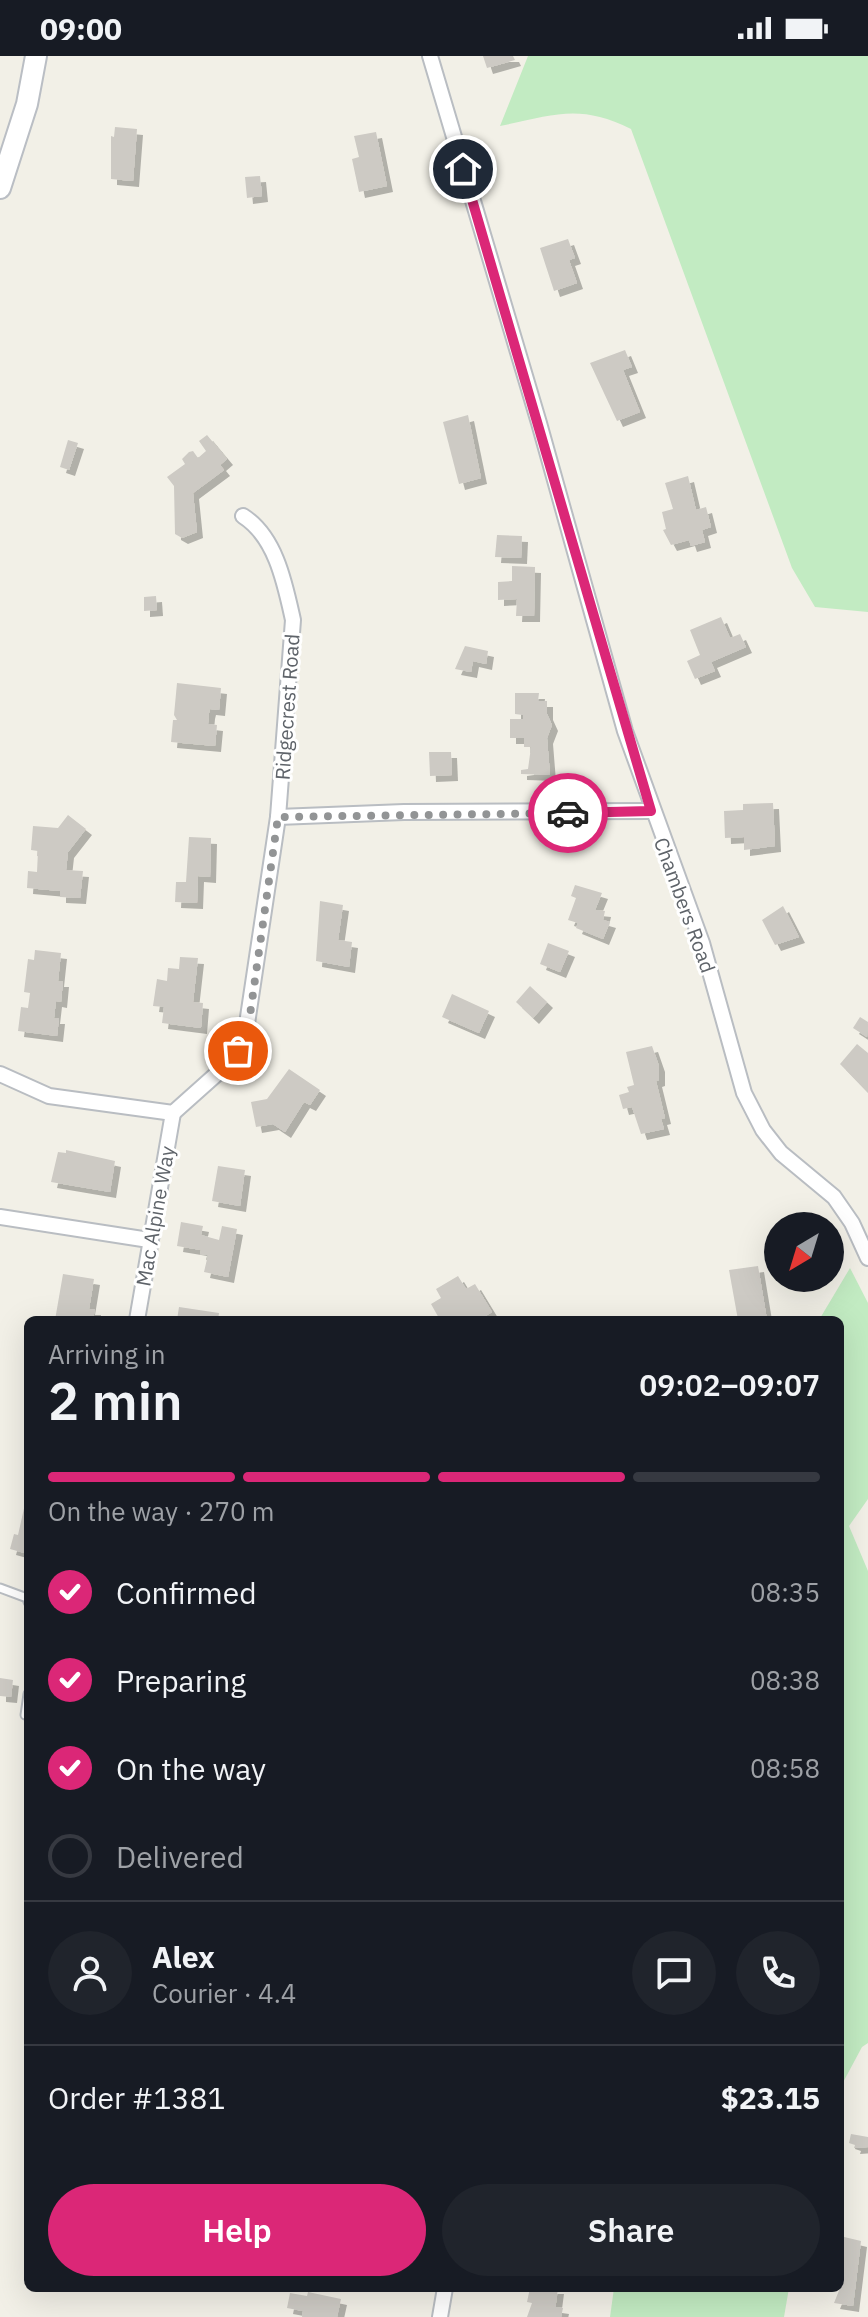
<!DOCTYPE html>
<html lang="en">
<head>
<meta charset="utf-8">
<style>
  :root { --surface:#171b24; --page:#20242c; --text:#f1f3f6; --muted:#9ea1a6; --line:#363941; --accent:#db2777 }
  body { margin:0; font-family:"IBM Plex Sans",sans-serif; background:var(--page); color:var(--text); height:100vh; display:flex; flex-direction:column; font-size:30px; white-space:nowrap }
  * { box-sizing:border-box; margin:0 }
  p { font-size:26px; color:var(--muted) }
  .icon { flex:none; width:44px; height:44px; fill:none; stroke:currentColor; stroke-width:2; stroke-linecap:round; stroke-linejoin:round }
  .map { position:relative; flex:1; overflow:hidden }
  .side { position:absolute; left:24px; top:1260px; width:820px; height:976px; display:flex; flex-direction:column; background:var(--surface); border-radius:12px; box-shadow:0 8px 32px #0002 }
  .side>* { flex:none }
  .needle { width:52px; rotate:218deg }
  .controls { position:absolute; left:764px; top:1156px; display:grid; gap:16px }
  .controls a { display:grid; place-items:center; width:80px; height:80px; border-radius:50%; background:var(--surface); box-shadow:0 8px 32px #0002; font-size:40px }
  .pin { position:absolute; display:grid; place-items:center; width:68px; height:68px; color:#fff; margin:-34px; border:4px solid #fff; border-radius:50%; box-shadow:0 2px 8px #0007 }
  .courier { position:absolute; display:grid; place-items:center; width:80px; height:80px; margin:-40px; border:6px solid #db2777; border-radius:50%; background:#fff; color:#222; box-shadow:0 2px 10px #0007 }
  .summary em { font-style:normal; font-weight:600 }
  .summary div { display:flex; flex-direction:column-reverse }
  .summary { display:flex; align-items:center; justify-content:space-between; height:136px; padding:0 24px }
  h1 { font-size:52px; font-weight:600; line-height:60px }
  .bar { display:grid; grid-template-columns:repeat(4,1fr); gap:12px 8px; align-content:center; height:96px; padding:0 24px }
  .bar i { height:10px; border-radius:6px; background:var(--line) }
  .bar .selected { background:var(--accent) }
  .bar p { grid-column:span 4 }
  .line { display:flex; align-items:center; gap:20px; padding:0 24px; border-top:2px solid var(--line) }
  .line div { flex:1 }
  .round { display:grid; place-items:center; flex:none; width:84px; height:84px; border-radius:42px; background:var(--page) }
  ol { padding:0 24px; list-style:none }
  li { display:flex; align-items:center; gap:24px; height:88px }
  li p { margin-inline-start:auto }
  li .icon { padding:8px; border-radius:50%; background:var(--accent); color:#fff; stroke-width:4 }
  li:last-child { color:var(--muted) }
  li i { width:44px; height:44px; border:4px solid var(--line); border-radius:50% }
  .primary-button { display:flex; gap:16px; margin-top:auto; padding:16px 24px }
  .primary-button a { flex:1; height:92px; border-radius:48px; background:var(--accent); color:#fff; font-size:32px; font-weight:600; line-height:92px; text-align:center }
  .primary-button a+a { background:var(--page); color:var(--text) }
  .status { display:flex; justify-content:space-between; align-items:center; height:56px; padding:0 40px; background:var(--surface); direction:ltr }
  .status svg { height:22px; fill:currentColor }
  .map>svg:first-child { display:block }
  .green { fill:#c2ebc2 }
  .building { fill:#cdcac4; filter:url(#shadow) }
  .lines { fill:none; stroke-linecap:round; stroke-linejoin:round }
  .lane-casing { stroke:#b9bdc2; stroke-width:11 }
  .street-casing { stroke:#b9bdc2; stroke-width:18 }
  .secondary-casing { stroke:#babec4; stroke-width:24 }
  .lane { stroke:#fff; stroke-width:7 }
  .street { stroke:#fff; stroke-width:14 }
  .secondary { stroke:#fff; stroke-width:20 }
  .done { stroke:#929495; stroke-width:8; stroke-dasharray:0 14.4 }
  .route { stroke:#db2777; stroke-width:10 }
  .labels { text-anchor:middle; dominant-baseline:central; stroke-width:6; stroke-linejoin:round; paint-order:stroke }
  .street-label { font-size:20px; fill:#5e6369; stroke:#fff }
</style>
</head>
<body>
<div class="status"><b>09:00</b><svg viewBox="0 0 49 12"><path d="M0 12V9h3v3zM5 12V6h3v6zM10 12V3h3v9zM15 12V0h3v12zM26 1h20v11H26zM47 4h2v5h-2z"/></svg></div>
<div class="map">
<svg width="868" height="2261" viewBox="0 0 868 2261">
  <defs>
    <filter id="shadow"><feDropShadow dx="6" dy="6" stdDeviation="0" flood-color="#0004"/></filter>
  </defs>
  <rect width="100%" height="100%" fill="#f2f0e7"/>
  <g class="green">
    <path d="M528 0H868V556L815 551 792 512 631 73C579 47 554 59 500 70Z"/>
    <path d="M850 1212 868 1247V1443L849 1470 868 1515V1987L862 1991 840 2032V1264H819Z"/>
    <path d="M614 2232H789L784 2261H610Z"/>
  </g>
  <g class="building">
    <path d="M483 0H513L515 4 487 12Z"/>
    <path d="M115 71 137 73 133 125 111 123V80L114 81Z"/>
    <path d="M376 76 387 130 359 136 352 103 359 101 354 80Z"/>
    <path d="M260 120 262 140 247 142 245 121Z"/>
    <path d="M568 183 575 202 569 204 577 227 554 235 540 192Z"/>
    <path d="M625 294 632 311 623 314 640 356 617 365 590 307Z"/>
    <path d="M468 359 481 422 459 428 443 366Z"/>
    <path d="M207 379 227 403 220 409 224 414 193 437 197 476 182 482 175 478 174 430 167 421 185 408 182 403 189 396 193 395 198 402 206 395 199 385Z"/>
    <path d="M68 384 78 387 69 414 60 411Z"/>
    <path d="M688 420 696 454 706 451 711 471 702 474 705 486 691 490 689 484 671 489 663 474 666 473 662 456 673 453 665 427Z"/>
    <path d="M497 479 522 480 521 502 495 501Z"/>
    <path d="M512 510 535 511 534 560H516L517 543 498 544V526L512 525Z"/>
    <path d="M156 540 157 554 144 555V541Z"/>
    <path d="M721 561 730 582 740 578 746 591 711 606 715 615 695 623 687 605 700 599 690 574Z"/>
    <path d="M465 590 488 595 486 608 473 605 471 616 455 613Z"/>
    <path d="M177 627 221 632 219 654 210 653 209 657 208 668 217 669 215 690 171 686 173 664H177L174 659Z"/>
    <path d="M515 637H539L538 645H547V658L552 669 547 682 550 719 521 718V714L528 713 531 691H524V682H510V663H523V659L515 658Z"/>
    <path d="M429 696H451L452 719 430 720Z"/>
    <path d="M773 747 775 790 744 794V781L725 782 724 755 743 754V748Z"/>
    <path d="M68 759 86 773 68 796 66 814 83 815 80 842 60 841V835L27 832 28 815 37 816 38 795 31 794 33 770 58 772Z"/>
    <path d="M189 781 211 782 210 821 198 820 197 847 175 846 176 826H186Z"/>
    <path d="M575 829 602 837 595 854 605 855 603 864 610 866 603 883 576 872 578 867 568 864 576 842 571 840Z"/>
    <path d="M320 845 343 849 338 884 352 886 349 911 316 905Z"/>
    <path d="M783 850 799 881 775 889 762 864Z"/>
    <path d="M548 887 569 895 560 916 540 908Z"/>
    <path d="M35 894 61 897 58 925H63L61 946 56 945 54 962H59L57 980 18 975 21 951 28 952 30 937 24 936 28 903 34 904Z"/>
    <path d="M180 901 198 902 193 946 203 947 201 972 162 967 164 951 153 950 157 923 167 925 168 912 179 913Z"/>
    <path d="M530 930 547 946 533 962 516 946Z"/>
    <path d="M452 938 489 955 479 977 442 961Z"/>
    <path d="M860 961 868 966 867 981 853 972Z"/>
    <path d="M857 988 868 997V1037L840 1008Z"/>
    <path d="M652 990 659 1010V1024L656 1025 665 1062 661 1063 664 1073 641 1078 632 1051 623 1053 619 1039 629 1036 627 1031 634 1029 626 996Z"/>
    <path d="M289 1013 320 1034 310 1049 304 1046 285 1076 273 1068 256 1071 251 1046 267 1043Z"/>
    <path d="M66 1094 115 1105 110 1136 51 1126 58 1096 66 1097Z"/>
    <path d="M218 1110 245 1114 240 1150 212 1145Z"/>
    <path d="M181 1166 203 1170 201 1179 219 1184 222 1170 237 1173 228 1221 204 1216 208 1199 200 1198 201 1194 177 1190Z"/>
    <path d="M758 1210 767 1264H738L729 1214Z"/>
    <path d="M63 1218 94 1223 89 1253H95L93 1264H55Z"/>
    <path d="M458 1220 466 1233 475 1228 492 1256 479 1264H440L431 1248 441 1242 436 1233Z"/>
    <path d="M179 1251 219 1257 218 1264H177Z"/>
    <path d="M27 1439H28V1498L10 1493 14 1478 18 1479Z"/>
    <path d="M0 1622 13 1624 11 1641 0 1640Z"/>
    <path d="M851 2078 868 2081V2091L854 2092 855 2089 849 2087Z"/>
    <path d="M840 2180 861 2185 853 2250 834 2247 840 2232Z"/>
    <path d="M530 2232H558L556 2247V2251L563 2252 561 2261H527L532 2247 527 2246Z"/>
    <path d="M308 2236 341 2243 337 2261H302L303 2255 287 2252 290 2237 307 2240Z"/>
  </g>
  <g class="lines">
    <defs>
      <g id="lane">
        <path d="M0 1532 27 1542 28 1546"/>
        <path d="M28 1638 25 1659H28"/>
      </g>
      <g id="street">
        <path d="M430 0 539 367 625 675 702 887 744 1037 763 1074 781 1097 834 1141 852 1167 868 1202"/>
        <path d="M278 761 404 756 651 755"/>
        <path d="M0 1018 49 1040 173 1057 229 1007 245 981 278 761 293 564C285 528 276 481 243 460"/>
        <path d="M0 1161 149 1184"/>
        <path d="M137 1264 173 1057"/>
        <path d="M440 2261 445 2232"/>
      </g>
      <path id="secondary" d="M0 132 27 48 36 0"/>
    </defs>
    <use href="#lane" class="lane-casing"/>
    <use href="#street" class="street-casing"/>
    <use href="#secondary" class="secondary-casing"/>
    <use href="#lane" class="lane"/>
    <use href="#street" class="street"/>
    <use href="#secondary" class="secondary"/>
  </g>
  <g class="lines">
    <path class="done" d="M238 995 249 966 278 761 568 757"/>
    <path class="route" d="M463 113 651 755 568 757"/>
  </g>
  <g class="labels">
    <g class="street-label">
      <text transform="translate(287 651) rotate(-86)">Ridgecrest Road</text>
      <text transform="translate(685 849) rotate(70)">Chambers Road</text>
      <text transform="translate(155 1160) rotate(-80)">Mac Alpine Way</text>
    </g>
  </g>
</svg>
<div class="controls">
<a><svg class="needle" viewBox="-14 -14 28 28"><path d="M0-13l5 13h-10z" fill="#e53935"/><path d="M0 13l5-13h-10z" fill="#9ea1a6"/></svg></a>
</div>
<div class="pin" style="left:238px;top:995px;background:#ea580c"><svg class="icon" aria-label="bag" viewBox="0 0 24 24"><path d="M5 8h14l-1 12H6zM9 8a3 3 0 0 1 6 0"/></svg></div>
<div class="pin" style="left:463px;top:113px;background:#1f2937"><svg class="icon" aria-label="home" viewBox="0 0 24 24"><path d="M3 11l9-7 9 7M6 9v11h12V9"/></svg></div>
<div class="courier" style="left:568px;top:757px"><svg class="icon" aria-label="car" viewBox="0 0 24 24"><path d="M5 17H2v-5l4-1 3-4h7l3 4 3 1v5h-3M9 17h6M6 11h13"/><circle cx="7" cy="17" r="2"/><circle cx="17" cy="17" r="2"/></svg></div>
<section class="side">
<div class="summary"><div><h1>2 min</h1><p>Arriving in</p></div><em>09:02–09:07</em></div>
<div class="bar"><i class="selected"></i><i class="selected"></i><i class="selected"></i><i></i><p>On the way · 270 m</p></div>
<ol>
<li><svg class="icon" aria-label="check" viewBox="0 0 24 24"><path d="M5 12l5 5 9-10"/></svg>Confirmed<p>08:35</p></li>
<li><svg class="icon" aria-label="check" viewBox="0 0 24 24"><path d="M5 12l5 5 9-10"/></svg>Preparing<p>08:38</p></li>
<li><svg class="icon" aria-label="check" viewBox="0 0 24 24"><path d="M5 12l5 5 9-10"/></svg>On the way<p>08:58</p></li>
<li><i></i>Delivered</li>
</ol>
<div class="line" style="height:144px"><a class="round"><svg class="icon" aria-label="person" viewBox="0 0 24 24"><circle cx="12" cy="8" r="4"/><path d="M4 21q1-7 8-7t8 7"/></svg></a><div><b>Alex</b><p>Courier · 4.4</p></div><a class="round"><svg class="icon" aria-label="chat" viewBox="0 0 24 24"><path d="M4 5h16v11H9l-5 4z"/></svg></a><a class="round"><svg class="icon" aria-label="phone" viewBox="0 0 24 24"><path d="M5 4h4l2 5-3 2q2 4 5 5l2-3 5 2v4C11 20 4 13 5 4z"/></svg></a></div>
<div class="line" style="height:104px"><div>Order #1381</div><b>$23.15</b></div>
<div class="primary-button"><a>Help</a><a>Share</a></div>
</section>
</div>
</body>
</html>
